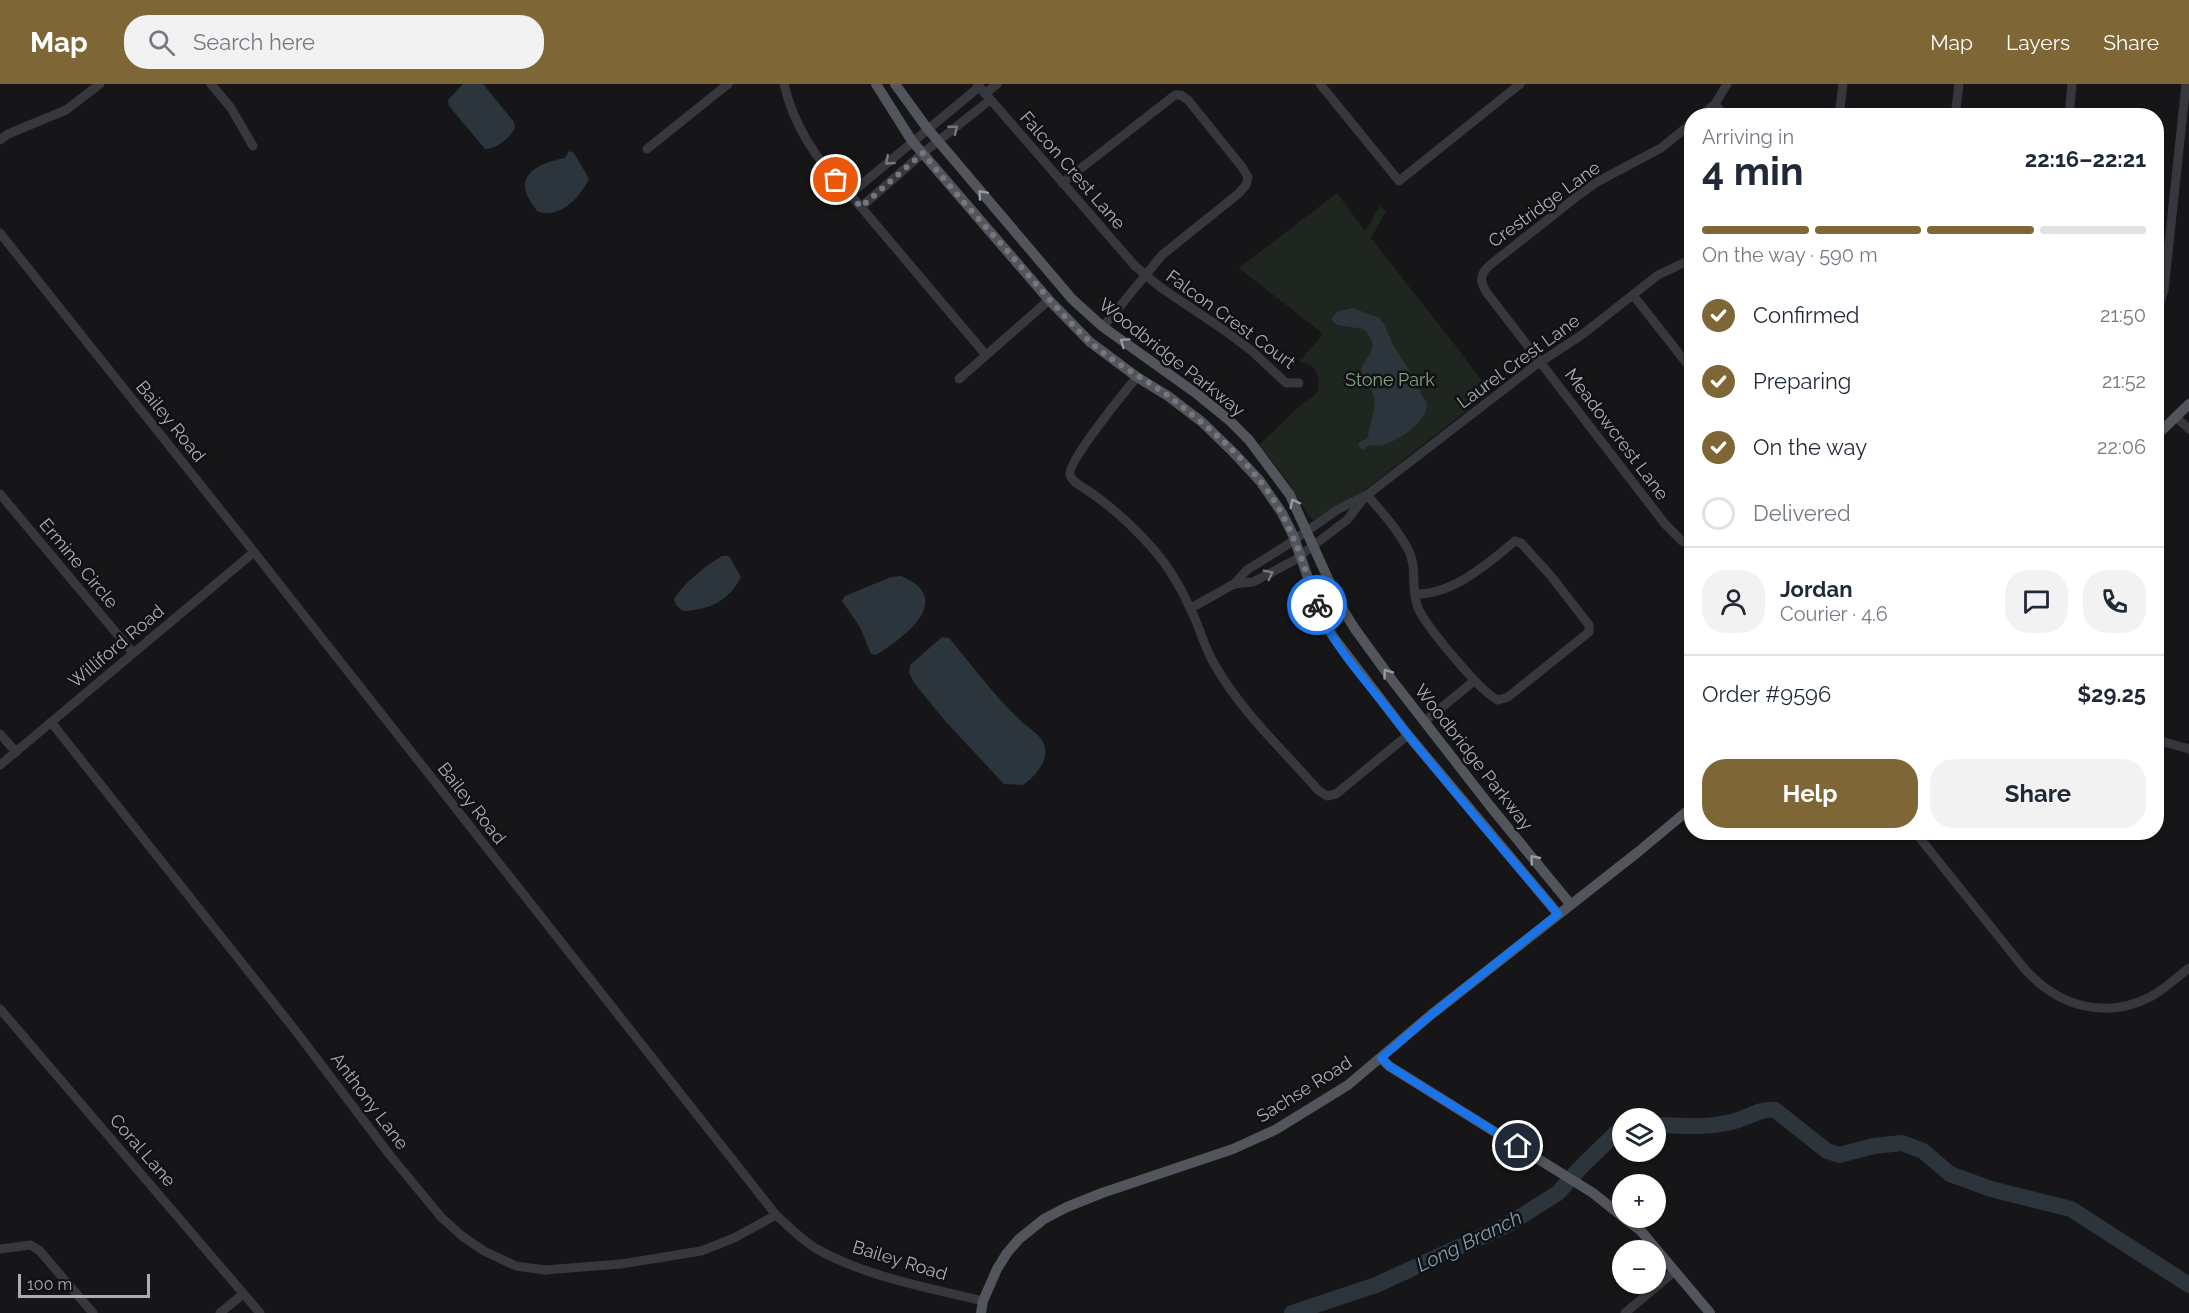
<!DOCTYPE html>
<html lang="en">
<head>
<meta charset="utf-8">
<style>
  :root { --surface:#fff; --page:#f2f2f3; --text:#1f2937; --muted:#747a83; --line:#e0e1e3; --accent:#7e6636 }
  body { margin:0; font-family:Raleway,sans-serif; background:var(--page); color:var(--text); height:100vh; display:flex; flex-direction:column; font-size:22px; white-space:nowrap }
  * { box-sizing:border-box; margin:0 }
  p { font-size:20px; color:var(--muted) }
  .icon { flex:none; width:33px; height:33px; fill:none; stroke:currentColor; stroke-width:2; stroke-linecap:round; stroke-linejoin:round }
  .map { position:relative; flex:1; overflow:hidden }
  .drawer { position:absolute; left:1684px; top:24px; width:480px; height:732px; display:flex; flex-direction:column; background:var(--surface); border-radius:24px; box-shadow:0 2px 4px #0004 }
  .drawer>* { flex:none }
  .tools { position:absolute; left:1612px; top:1024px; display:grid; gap:12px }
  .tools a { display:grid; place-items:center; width:54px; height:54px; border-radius:50%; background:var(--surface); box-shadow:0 2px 4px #0004; font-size:30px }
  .scale { position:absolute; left:18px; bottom:15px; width:132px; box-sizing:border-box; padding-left:6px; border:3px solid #a8adb8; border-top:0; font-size:16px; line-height:21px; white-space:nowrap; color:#a8adb8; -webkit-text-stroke:4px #111113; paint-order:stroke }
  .pin { position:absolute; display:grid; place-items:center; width:51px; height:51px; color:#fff; margin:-26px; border:3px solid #fff; border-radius:50%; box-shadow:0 2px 6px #0007 }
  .courier { position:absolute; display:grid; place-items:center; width:60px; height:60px; margin:-30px; border:4px solid #1a73e8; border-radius:50%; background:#fff; color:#222; box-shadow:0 2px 8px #0007 }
  .summary em { font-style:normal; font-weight:700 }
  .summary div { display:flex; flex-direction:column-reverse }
  .summary { display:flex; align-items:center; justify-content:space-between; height:102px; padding:0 18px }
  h1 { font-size:39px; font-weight:700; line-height:45px }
  .bar { display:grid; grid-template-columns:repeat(4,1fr); gap:9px 6px; align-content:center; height:72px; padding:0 18px }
  .bar i { height:8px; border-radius:4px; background:var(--line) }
  .bar .current { background:var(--accent) }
  .bar p { grid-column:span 4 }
  .line { display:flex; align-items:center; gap:15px; padding:0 18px; border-top:2px solid var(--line) }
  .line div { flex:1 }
  .round { display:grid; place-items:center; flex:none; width:63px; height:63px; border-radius:24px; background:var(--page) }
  ol { padding:0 18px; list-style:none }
  li { display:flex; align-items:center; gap:18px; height:66px }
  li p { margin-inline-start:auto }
  li .icon { padding:6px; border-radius:50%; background:var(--accent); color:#fff; stroke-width:4 }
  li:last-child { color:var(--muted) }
  li i { width:33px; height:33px; border:3px solid var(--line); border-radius:50% }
  .action { display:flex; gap:12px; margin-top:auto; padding:12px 18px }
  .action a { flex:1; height:69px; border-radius:24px; background:var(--accent); color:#fff; font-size:24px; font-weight:700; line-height:69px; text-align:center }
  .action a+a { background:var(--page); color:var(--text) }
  header { display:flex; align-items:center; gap:36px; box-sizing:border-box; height:84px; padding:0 30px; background:var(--accent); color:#fff }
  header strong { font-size:28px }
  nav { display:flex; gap:33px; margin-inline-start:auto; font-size:21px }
  .search { width:420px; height:54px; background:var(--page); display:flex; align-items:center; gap:15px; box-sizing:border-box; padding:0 21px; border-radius:24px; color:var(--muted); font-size:22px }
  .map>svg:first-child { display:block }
  .green { fill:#1e261f }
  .water { fill:#2c353c }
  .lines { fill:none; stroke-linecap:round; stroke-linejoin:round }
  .river { stroke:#2c353c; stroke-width:16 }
  .minor { stroke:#37383d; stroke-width:9 }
  .major { stroke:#53555c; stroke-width:10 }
  .oneway { stroke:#757881 }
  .oneway2 { stroke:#979ba6 }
  .done { stroke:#757880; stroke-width:6; stroke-dasharray:0 10.8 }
  .route { stroke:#1a73e8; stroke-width:8 }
  .labels { text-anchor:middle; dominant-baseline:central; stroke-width:5; stroke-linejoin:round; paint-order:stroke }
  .street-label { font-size:18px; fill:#a8adb8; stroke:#111113 }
  .park-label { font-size:18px; fill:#7fa381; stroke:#111113 }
  .water-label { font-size:20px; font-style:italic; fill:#7f9bb3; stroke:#111113 }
</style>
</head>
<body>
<header>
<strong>Map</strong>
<div class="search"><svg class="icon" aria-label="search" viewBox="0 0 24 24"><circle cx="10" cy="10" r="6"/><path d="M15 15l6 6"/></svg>Search here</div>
<nav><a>Map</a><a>Layers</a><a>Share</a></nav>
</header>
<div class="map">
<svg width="2189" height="1229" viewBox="0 0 2189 1229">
  <rect width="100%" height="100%" fill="#161618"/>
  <path class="green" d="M1337 109 1365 147 1380 122 1386 127 1371 154 1458 265 1490 308 1360 410 1314 436 1308 431 1288 398 1259 361 1304 318 1314 312 1318 306 1319 294 1314 285 1308 280 1299 278 1323 250 1239 184Z"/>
  <g class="water">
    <path d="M463 0H483L514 38 515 44C510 54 496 65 485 65L449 22 448 16Z"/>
    <path d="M569 67 574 69 589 95C580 113 560 136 537 127 534 122 529 116 527 111 517 86 548 77 565 74Z"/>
    <path d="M1353 224 1379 234 1384 240 1392 259 1419 302 1421 310 1427 319C1428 338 1399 356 1383 361 1378 363 1374 361 1369 361L1363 366 1358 362 1359 359 1368 353C1372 325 1384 314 1360 292 1360 273 1385 268 1364 245L1337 241 1332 236 1333 232 1339 227Z"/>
    <path d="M722 472H729L741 493C729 517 709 526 683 527L676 521 674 515C685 498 705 482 722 472Z"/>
    <path d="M901 492C956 515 905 553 876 571L871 570 860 543 842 517 845 512 891 493Z"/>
    <path d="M942 553 949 554C971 580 996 614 1020 636 1028 644 1042 651 1045 663 1048 679 1034 693 1023 701L1004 700 946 638 915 600 909 589 910 581Z"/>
  </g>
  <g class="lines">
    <g class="river">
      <path d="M1656 1041C1681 1042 1706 1044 1731 1038 1747 1035 1758 1024 1775 1026L1827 1067 1839 1071 1874 1062 1902 1059 1923 1067 1950 1090 1991 1105 2071 1125 2189 1201"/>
      <path d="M1292 1229 1376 1201 1507 1141 1558 1109 1580 1084 1616 1049 1623 1045"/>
    </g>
    <g class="minor">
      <path d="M211 0 231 24 253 62"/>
      <path d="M784 0C794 43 819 80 850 110L986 271"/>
      <path d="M977 0 1135 182 1160 203 1221 244 1252 267 1286 299H1299"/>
      <path d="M1320 0 1399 97 1520 0"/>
      <path d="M985 10 997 0"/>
      <path d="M1715 20 1724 32"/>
      <path d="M1701 32 1715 20 1727 0"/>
      <path d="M1839 32 1843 0"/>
      <path d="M1955 32 1959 0"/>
      <path d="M2069 32 2072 0"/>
      <path d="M1692 39 1661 64 1597 98 1580 110 1490 181C1480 190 1479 197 1487 209L1665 440 1682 457 1692 462"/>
      <path d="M0 56 8 50 66 26 100 0"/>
      <path d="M647 65 728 0"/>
      <path d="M1062 99 1175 11H1181L1188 16 1242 83 1248 93 1246 101 1238 110 1162 171 1103 243"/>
      <path d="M850 110 979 3"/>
      <path d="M861 123 923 69 990 16"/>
      <path d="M0 149 254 468 776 1131C788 1142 801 1155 815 1164 866 1193 926 1203 983 1217"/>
      <path d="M1633 211 1692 286"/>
      <path d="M2157 228 2164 206 2186 0"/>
      <path d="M1137 293C1126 306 1068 377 1070 390 1071 398 1083 403 1090 408 1113 424 1135 444 1154 466 1168 482 1181 504 1190 524 1200 543 1204 564 1216 583 1242 628 1283 666 1318 706L1327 712 1336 710 1408 651"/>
      <path d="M959 295 1049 216"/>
      <path d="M2177 334 2189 345"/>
      <path d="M0 410 133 569"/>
      <path d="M1367 411C1382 428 1397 445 1408 465 1418 483 1410 505 1418 524 1426 542 1481 609 1498 616L1508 613 1589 548V541L1551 492 1521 459 1515 457C1488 480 1452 511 1415 510"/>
      <path d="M1234 500 1253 498 1293 477 1347 436 1364 414"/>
      <path d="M1191 524 1234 500 1247 486 1287 461 1337 426 1367 411 1533 283 1583 250 1658 191 1692 175"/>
      <path d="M1425 637 1474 597"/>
      <path d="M51 638 295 946 389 1070 441 1133 462 1152 484 1167 516 1182 545 1186 621 1180 701 1167 734 1154 776 1131"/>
      <path d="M0 650 16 668"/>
      <path d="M2157 656 2189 665"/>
      <path d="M0 681 254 468"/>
      <path d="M1915 748 2023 883C2057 922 2105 937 2152 912 2165 905 2177 893 2189 884"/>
      <path d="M0 925 260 1229"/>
      <path d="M0 1165 30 1161 39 1166 93 1229"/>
      <path d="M220 1229 243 1210"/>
      <path d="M1625 1229 1675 1187"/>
    </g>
    <g class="major">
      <path d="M876 0 912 57 1049 216 1090 258 1137 293 1168 312 1202 338 1234 369 1260 397 1282 429 1293 451 1322 534 1334 554 1408 651 1558 830"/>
      <path d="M895 0 927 44 1072 215 1103 243 1197 310 1229 336 1249 356 1290 411 1340 521 1355 545 1392 596 1490 722 1571 821"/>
      <path d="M2157 351 2189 320"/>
      <path d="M1381 974 1389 982 1593 1109 1623 1133"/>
      <path d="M1624 1134 1641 1147 1710 1229"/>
      <path d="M981 1229 983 1217 997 1185 1007 1169 1019 1155 1044 1135 1067 1123 1102 1109 1233 1065 1275 1046 1348 1001 1432 930 1638 768 1692 723"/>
    </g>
  </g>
  <defs><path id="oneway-chevron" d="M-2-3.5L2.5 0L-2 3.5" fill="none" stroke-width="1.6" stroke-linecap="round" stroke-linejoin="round" transform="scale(1.5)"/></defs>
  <g class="oneway">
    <use href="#oneway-chevron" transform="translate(954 45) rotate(-39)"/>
    <use href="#oneway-chevron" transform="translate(889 77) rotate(139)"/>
    <use href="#oneway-chevron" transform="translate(1269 490) rotate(-28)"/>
  </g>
  <g class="oneway2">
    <use href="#oneway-chevron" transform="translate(982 110) rotate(-130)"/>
    <use href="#oneway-chevron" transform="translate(1124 258) rotate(-145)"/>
    <use href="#oneway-chevron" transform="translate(1294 419) rotate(-117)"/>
    <use href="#oneway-chevron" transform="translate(1387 589) rotate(-126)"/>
    <use href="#oneway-chevron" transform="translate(1534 775) rotate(-129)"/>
  </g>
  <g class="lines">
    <path class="done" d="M836 96 861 123 923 69C948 101 976 132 1003 162 1031 194 1058 227 1089 257 1113 279 1144 294 1171 314 1213 346 1258 384 1283 432 1298 460 1307 491 1317 521"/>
    <path class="route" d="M1317 521C1331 559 1361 591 1386 623 1441 694 1500 762 1558 830L1432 930 1381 974 1389 982 1518 1062"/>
  </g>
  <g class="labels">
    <g class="street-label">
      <text transform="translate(1073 86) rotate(49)">Falcon Crest Lane</text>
      <text transform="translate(1544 120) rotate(-36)">Crestridge Lane</text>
      <text transform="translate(1231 235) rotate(36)">Falcon Crest Court</text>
      <text transform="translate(1172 273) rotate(38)">Woodbridge Parkway</text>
      <text transform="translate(1518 277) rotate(-36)">Laurel Crest Lane</text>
      <text transform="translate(171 337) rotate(51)">Bailey Road</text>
      <text transform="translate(1617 350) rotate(53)">Meadowcrest Lane</text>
      <text transform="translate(79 479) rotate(50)">Ermine Circle</text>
      <text transform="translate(116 562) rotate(-40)">Williford Road</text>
      <text transform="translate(1474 673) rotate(52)">Woodbridge Parkway</text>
      <text transform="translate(472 719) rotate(52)">Bailey Road</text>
      <text transform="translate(1304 1005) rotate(-32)">Sachse Road</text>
      <text transform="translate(370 1017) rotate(53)">Anthony Lane</text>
      <text transform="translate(143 1066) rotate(49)">Coral Lane</text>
      <text transform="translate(900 1176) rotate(17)">Bailey Road</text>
    </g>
    <g class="park-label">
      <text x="1390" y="295">Stone Park</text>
    </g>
    <g class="water-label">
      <text transform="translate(1469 1157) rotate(-26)">Long Branch</text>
    </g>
  </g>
</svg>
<div class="tools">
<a><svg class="icon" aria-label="layers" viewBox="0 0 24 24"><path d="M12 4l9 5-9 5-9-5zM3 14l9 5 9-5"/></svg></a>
<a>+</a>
<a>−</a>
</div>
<div class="scale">100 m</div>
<div class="pin" style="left:836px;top:96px;background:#ea580c"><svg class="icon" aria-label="bag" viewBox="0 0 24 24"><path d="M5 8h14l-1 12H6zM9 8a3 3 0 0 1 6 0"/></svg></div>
<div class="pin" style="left:1518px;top:1062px;background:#1f2937"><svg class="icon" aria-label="home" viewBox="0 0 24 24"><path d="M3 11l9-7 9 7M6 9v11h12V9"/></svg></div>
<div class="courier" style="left:1317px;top:521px"><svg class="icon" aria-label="bike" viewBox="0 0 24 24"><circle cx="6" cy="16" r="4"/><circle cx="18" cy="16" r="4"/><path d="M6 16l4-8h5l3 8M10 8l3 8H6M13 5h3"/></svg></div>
<section class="drawer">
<div class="summary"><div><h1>4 min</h1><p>Arriving in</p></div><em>22:16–22:21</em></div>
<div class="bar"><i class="current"></i><i class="current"></i><i class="current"></i><i></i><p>On the way · 590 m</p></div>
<ol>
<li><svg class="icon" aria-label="check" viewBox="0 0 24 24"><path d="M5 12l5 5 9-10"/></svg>Confirmed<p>21:50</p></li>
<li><svg class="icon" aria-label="check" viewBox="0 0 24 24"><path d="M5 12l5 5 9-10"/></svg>Preparing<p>21:52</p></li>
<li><svg class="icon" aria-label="check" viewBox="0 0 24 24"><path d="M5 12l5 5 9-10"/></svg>On the way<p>22:06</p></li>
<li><i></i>Delivered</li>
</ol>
<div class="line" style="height:108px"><a class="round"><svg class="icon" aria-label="person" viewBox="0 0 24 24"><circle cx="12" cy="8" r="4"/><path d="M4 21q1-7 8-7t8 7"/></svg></a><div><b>Jordan</b><p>Courier · 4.6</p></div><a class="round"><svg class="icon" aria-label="chat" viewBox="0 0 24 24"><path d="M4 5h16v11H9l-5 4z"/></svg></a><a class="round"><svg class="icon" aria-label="phone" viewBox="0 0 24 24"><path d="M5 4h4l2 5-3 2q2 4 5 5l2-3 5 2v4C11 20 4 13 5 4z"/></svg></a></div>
<div class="line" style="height:78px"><div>Order #9596</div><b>$29.25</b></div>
<div class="action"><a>Help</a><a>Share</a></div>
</section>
</div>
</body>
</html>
